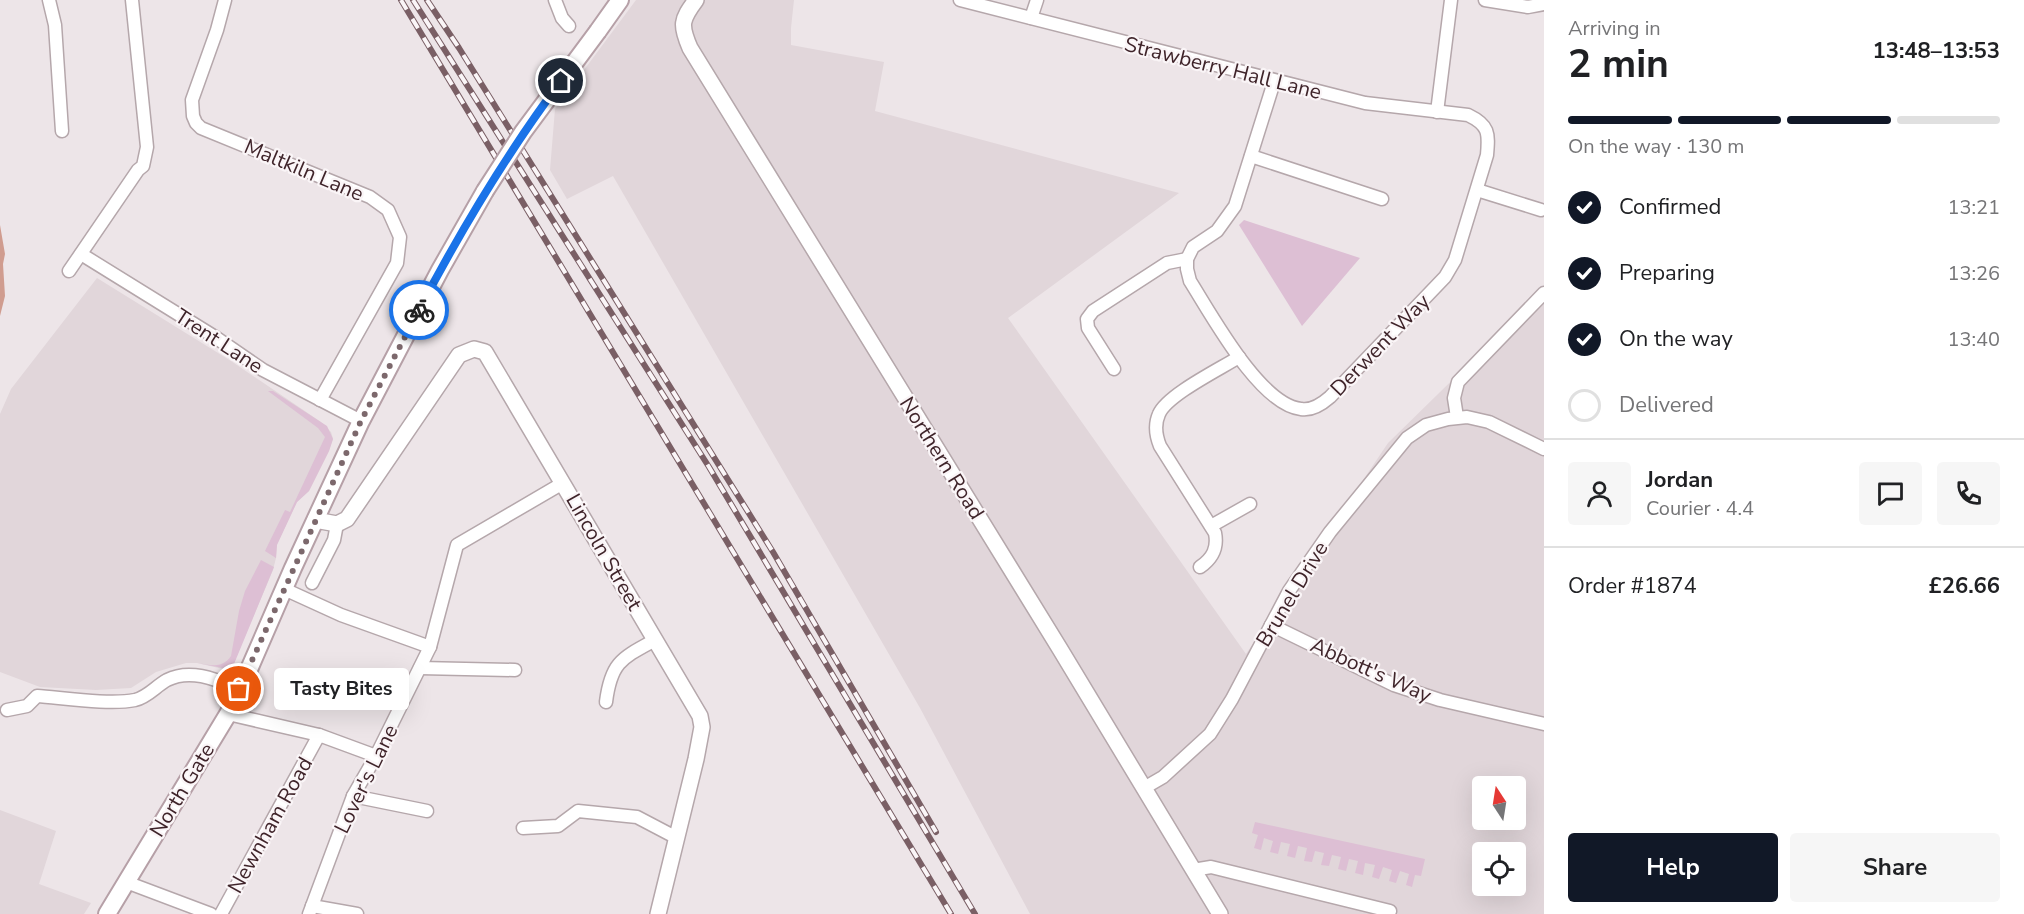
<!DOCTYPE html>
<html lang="en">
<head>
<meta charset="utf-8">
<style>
  :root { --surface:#fff; --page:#f6f6f6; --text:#202124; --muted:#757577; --line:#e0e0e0; --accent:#111827 }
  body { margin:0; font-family:"Nunito Sans",sans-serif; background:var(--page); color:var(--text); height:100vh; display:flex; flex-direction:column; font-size:22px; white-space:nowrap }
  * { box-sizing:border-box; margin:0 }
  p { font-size:20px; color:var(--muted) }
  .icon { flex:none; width:33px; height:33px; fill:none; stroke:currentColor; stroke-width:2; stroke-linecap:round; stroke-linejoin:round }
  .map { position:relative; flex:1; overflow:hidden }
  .drawer { display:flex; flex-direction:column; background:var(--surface); width:480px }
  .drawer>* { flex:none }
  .needle { width:39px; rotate:348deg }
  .controls { position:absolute; left:1472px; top:776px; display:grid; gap:12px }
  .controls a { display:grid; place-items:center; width:54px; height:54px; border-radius:6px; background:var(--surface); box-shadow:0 6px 24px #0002; font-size:30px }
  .pin { position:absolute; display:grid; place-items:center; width:51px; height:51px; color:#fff; margin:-26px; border:3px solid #fff; border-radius:50%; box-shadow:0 2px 6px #0007 }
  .courier { position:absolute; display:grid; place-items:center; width:60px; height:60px; margin:-30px; border:4px solid #1a73e8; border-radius:50%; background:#fff; color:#222; box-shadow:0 2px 8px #0007 }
  .bubble { position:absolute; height:42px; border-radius:6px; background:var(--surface); box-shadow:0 6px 24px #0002; font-size:20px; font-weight:700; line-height:42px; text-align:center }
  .head em { font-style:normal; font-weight:700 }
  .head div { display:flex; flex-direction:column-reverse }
  .head { display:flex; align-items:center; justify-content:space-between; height:102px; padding:0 24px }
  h1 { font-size:39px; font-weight:700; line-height:45px }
  .bar { display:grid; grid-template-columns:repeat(4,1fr); gap:9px 6px; align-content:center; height:72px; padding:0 24px }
  .bar i { height:8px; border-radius:4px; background:var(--line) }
  .bar .on { background:var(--accent) }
  .bar p { grid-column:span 4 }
  .line { display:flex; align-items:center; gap:15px; padding:0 24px; border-top:2px solid var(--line) }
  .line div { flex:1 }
  .round { display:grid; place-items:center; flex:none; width:63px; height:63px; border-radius:6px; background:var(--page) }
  ol { padding:0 24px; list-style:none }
  li { display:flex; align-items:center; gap:18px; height:66px }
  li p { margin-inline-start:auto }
  li .icon { padding:6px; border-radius:50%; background:var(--accent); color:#fff; stroke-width:4 }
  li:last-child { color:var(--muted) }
  li i { width:33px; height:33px; border:3px solid var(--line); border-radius:50% }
  .primary-button { display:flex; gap:12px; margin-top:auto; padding:12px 24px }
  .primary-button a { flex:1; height:69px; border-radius:6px; background:var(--accent); color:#fff; font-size:24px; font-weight:700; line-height:69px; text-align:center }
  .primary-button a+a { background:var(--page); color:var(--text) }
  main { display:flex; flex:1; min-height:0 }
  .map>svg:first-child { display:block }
  .built { fill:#e1d6da; fill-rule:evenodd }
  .green { fill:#ddbfd4 }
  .water { fill:#d09c8f }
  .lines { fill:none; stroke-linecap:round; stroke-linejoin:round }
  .minor-casing { stroke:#b5a7ab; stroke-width:15 }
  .tertiary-casing { stroke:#b5a7ab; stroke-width:18 }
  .secondary-casing { stroke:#b6a0a7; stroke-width:20 }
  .minor { stroke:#fff; stroke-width:12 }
  .tertiary { stroke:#fff; stroke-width:15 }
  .secondary { stroke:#fff; stroke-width:16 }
  .rail-casing { stroke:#7a5f65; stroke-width:6 }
  .rail { stroke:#faf5f7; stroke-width:4; stroke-dasharray:11; stroke-linecap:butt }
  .secondary-bridge-casing { stroke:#b6a0a7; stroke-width:20; stroke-linecap:butt }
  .secondary-bridge { stroke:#fff; stroke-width:16 }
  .done { stroke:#7c686c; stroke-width:6; stroke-dasharray:0 10.8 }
  .route { stroke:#1a73e8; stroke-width:8 }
  .labels { text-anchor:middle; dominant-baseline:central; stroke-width:4.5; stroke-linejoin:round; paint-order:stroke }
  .street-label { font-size:21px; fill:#3f242a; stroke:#faf5f7 }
</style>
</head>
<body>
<main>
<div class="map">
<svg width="1544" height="914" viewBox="0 0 1544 914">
  <rect width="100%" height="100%" fill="#ede5e8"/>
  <g class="built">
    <path d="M636 0H794L791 28V45L884 62 875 111 1179 193 1008 318 1246 654 1388 443 1544 290V914H1030L920 708 613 176 567 199 550 170 555 109ZM1482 786H1515V819H1482ZM1482 852H1515V885H1482Z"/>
    <path d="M97 278 231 361 321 422 331 432 333 439 329 451 309 491 297 502 277 544 276 558 273 570 232 667 223 669 197 663H186L156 672 131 688 96 690 40 687 0 672V414L11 389Z"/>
    <path d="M0 810 56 831 39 884 91 903 84 914H0Z"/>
  </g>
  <g class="green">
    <path d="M1244 220 1360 258 1302 326 1239 225Z"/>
    <path d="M268 391H273L327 426 333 439 329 451 309 491 297 502 277 545 276 558 265 551 285 510 290 512 325 437 318 428Z"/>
    <path d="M261 560 274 567 234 664 228 669 197 663C211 665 222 669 231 656L239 611 245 591Z"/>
    <path d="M1255 822 1425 859 1421 876 1415 875 1412 887 1406 885 1409 874 1400 871 1396 883 1389 881 1392 870 1383 867 1379 879 1372 877 1375 865 1365 863 1363 875 1355 873 1358 861 1349 859 1346 871 1338 869 1341 857 1332 855 1329 866 1321 865 1324 853 1315 851 1312 862 1304 861 1307 848 1298 846 1295 858 1287 856 1290 844 1281 842 1278 854 1270 852 1273 841 1264 838 1261 850 1254 848 1258 835 1252 833Z"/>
  </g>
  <path class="water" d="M0 225 5 254 3 264 5 296 0 316Z"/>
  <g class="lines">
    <defs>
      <g id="minor">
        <path d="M49 0 55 25 62 131"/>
        <path d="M225 0 217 30 192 100 193 116 196 123 201 128 370 197 388 210 400 237 397 263 320 400"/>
        <path d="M555 0 562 18 569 26"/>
        <path d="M960 0 1365 103 1468 115C1489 125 1489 133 1487 155L1455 260 1445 277 1330 397C1322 404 1312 411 1301 409 1260 405 1211 314 1190 281L1187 269V259L1193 247 1217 231 1235 206 1274 82"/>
        <path d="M1485 0 1528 7 1544 4"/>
        <path d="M1031 18 1037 0"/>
        <path d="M1437 112 1451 0"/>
        <path d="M1251 156 1382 199"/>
        <path d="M1477 190 1541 210"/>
        <path d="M81 254 215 337 263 370 361 421"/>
        <path d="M69 271 138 170 143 166 147 147 132 0"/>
        <path d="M1114 369 1088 328 1087 319 1093 311 1167 263 1187 259"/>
        <path d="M1457 417 1454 398 1458 382 1544 293"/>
        <path d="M1211 526 1250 504"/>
        <path d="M1200 567C1213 558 1218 548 1215 533L1160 446C1156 436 1154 425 1159 414 1167 395 1220 369 1239 357"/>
        <path d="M312 583 334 540 337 524"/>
        <path d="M284 589 341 615 430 647"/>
        <path d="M1271 625 1394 685 1440 700 1544 724"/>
        <path d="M420 668 515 670"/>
        <path d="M606 702C611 662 622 658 655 640"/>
        <path d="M7 710 27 706 37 696C64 698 110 705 135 700 148 697 156 686 167 680 191 668 217 680 239 689"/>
        <path d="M228 714 319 735 376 756"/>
        <path d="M1144 788 1163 777 1210 734 1232 699 1289 591 1330 532 1407 438 1426 425 1448 419 1467 417 1489 422 1544 449"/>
        <path d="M353 796 427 811"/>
        <path d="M523 828 558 826 578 811 637 817 677 838"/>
        <path d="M1193 870 1211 867 1390 911"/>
        <path d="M126 882 211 914"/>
        <path d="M312 906 357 914"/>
        <path d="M221 914 319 735"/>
        <path d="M309 914 353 796 376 756 430 647 457 545 563 483"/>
      </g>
      <g id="tertiary">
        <path d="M696 0C681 20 680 25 690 48L1060 649 1220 914"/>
        <path d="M315 520 337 524 347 519 459 355 474 349 485 352 700 716 702 727 696 759 658 914"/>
      </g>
      <g id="secondary">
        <path d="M598 31 620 0"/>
        <path d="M107 914 228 714 247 674 293 568 361 421 440 270 485 191"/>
      </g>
    </defs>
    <use href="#minor" class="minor-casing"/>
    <use href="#tertiary" class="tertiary-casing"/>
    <use href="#secondary" class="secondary-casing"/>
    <use href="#minor" class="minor"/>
    <use href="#tertiary" class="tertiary"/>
    <use href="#secondary" class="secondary"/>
    <defs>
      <g id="rail">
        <path d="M401 0 951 914"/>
        <path d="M413 0 709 467 975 914"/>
        <path d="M427 0 459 48 773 552 936 832"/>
      </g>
    </defs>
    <use href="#rail" class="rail-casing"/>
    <use href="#rail" class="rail"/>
    <defs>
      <path id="secondary-bridge" d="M485 191 523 132 598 31"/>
    </defs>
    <use href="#secondary-bridge" class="secondary-bridge-casing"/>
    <use href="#secondary-bridge" class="secondary-bridge"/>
  </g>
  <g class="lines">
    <path class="done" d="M239 689 361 421 419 310"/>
    <path class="route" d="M419 310C461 230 507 153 561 81"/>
  </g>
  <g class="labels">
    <g class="street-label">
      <text transform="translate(1223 68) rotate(14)">Strawberry Hall Lane</text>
      <text transform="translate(304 170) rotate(23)">Maltkiln Lane</text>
      <text transform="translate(219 341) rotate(33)">Trent Lane</text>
      <text transform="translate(1380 345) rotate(-46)">Derwent Way</text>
      <text transform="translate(942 458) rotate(58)">Northern Road</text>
      <text transform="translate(604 552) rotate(60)">Lincoln Street</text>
      <text transform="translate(1292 594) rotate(-59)">Brunel Drive</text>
      <text transform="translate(1371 670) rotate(24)">Abbott's Way</text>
      <text transform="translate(366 779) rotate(-64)">Lover's Lane</text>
      <text transform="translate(182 790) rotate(-59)">North Gate</text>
      <text transform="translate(270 825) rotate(-61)">Newnham Road</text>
    </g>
  </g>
</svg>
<div class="controls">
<a><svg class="needle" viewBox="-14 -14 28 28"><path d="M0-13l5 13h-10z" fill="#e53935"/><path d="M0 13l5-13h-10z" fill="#757577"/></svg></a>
<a><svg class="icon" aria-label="locate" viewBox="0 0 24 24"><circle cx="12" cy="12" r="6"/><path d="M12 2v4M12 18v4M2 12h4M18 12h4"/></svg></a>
</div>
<div class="pin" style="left:239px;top:689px;background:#ea580c"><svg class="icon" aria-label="bag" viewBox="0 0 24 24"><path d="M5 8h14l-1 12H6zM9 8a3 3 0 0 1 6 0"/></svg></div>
<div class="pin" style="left:561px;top:81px;background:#1f2937"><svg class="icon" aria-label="home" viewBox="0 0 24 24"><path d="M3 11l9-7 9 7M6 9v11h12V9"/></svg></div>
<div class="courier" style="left:419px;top:310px"><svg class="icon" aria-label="bike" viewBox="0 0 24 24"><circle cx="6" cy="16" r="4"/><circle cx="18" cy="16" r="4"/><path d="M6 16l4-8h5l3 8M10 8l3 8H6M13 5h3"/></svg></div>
<div class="bubble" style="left:274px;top:668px;width:135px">Tasty Bites</div>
</div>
<section class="drawer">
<div class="head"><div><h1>2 min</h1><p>Arriving in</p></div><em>13:48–13:53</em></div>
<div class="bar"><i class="on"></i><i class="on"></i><i class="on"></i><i></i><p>On the way · 130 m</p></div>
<ol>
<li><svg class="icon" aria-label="check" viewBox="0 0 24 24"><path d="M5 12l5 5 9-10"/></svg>Confirmed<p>13:21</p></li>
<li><svg class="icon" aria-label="check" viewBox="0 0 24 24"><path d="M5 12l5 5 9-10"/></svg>Preparing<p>13:26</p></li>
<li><svg class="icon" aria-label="check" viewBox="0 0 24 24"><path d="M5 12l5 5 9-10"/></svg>On the way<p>13:40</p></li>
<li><i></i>Delivered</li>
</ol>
<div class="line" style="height:108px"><a class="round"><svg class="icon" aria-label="person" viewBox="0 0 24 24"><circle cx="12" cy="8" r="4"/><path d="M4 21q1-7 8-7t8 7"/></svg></a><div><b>Jordan</b><p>Courier · 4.4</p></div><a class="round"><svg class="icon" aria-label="chat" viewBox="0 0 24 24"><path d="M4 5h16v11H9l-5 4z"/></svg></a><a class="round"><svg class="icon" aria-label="phone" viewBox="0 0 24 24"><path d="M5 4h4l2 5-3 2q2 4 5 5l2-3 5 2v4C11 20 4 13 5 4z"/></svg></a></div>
<div class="line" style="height:78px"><div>Order #1874</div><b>£26.66</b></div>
<div class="primary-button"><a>Help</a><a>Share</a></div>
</section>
</main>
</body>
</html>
